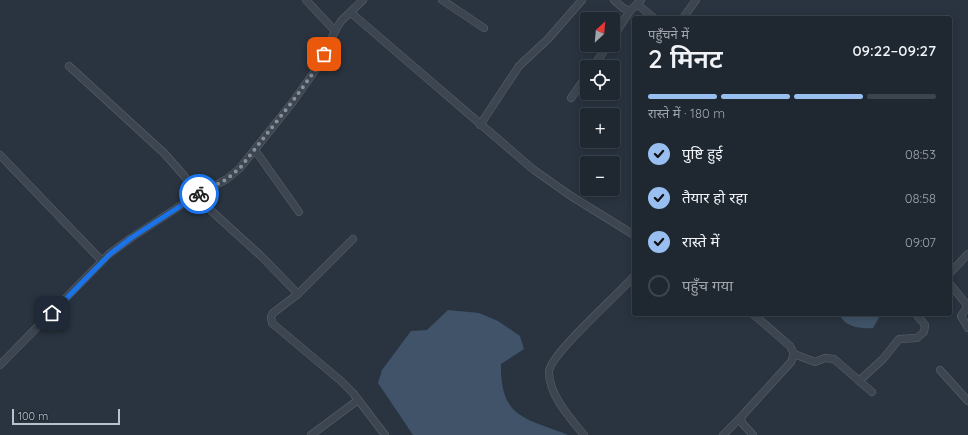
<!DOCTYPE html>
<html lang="hi">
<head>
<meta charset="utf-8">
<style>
  :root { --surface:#1f2730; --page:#2c333c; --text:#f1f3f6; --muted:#a1a5ab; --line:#3c444c; --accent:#99bff0 }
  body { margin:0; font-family:Quicksand,"Noto Sans Devanagari",sans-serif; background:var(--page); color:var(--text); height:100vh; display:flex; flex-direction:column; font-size:15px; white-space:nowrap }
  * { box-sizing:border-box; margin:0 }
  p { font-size:13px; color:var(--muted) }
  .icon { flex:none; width:22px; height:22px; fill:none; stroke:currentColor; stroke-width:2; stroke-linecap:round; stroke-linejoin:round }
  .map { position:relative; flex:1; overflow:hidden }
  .panel { position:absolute; left:632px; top:16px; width:320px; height:300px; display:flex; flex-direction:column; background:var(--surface); border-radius:4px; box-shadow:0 2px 10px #0003,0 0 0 1px var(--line) }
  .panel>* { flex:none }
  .needle { width:26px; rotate:26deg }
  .fabs { position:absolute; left:580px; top:12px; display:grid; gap:8px }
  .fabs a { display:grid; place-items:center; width:40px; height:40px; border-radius:4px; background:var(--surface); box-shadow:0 2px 10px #0003,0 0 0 1px var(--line); font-size:20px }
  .scale { position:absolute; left:12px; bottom:10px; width:108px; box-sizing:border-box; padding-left:4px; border:2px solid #bac1ca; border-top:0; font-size:11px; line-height:14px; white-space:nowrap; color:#bac1ca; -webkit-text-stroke:3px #212b35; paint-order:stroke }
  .pin { position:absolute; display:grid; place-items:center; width:34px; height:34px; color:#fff; margin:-17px; border-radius:8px; box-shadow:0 2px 6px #0006 }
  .courier { position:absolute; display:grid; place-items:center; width:40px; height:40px; margin:-20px; border:3px solid #1a73e8; border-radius:50%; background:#fff; color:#222; box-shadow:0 1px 5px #0007 }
  .overview em { font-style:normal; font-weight:600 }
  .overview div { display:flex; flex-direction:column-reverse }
  .overview { display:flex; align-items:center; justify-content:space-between; height:68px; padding:0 16px }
  h1 { font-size:26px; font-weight:600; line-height:30px }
  .bar { display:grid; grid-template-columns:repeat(4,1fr); gap:6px 4px; align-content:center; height:48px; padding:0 16px }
  .bar i { height:5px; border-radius:3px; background:var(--line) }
  .bar .active { background:var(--accent) }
  .bar p { grid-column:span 4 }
  ol { padding:0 16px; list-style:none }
  li { display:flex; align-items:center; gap:12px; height:44px }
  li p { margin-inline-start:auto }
  li .icon { padding:4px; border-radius:50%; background:var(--accent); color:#111; stroke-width:4 }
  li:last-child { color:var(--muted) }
  li i { width:22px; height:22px; border:2px solid var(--line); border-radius:50% }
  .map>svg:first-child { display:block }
  .water { fill:#405368 }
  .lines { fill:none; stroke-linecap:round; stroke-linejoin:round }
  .street-casing { stroke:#5b646d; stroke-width:8 }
  .street { stroke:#3d4650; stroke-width:7 }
  .done { stroke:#87909a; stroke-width:4; stroke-dasharray:0 7.2 }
  .route { stroke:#1a73e8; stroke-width:5 }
</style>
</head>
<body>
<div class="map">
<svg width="968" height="435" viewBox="0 0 968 435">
  <rect width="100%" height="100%" fill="#293440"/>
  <g class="water">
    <path d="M448 310 479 313 498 321 520 336 524 349 501 364C500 419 526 418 568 435H413L378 383 382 370 411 331 427 330Z"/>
    <path d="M839 314H881L873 328C860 329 845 327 839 314Z"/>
  </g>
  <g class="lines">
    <defs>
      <g id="street">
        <path d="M306 0 335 31"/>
        <path d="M442 0 484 28"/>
        <path d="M614 0 623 8 630 11 641 0"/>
        <path d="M638 5 654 18"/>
        <path d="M350 12 534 170 571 196 634 235"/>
        <path d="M683 18 696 0"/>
        <path d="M613 37 630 11"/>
        <path d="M69 66 165 154 200 194"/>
        <path d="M593 67 608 45"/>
        <path d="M571 98 587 75"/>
        <path d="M480 125 519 66 548 39 582 0"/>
        <path d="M255 150 299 212"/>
        <path d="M0 155 102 261"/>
        <path d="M195 196 261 256 298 294 273 313 271 317 272 323 341 381 353 393 385 435"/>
        <path d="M950 273 968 254"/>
        <path d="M950 284 967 305 966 309 961 316 968 328"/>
        <path d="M298 294 353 239"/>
        <path d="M753 314 790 346 794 354 791 362 741 417 742 423 753 435"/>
        <path d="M794 354 815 362 825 358 834 359 872 392"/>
        <path d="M0 365 109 254 131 238 195 196 227 179 240 168 292 103 319 65 335 31 341 21 363 0"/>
        <path d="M940 370 968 401"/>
        <path d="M859 381 883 359 899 339 917 338 924 332 925 325 916 314"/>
        <path d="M311 435 358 400"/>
        <path d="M584 435C570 418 549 395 549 372 549 355 620 293 634 276"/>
        <path d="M723 435 741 417"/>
      </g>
    </defs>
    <use href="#street" class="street-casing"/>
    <use href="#street" class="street"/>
  </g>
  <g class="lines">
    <path class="done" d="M199 194 227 179 240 168 292 102 319 65 324 54"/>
    <path class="route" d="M52 313 110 254 131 238 199 194"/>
  </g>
</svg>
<div class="fabs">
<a><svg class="needle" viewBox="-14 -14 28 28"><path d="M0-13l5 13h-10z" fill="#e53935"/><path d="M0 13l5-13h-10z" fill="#a1a5ab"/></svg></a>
<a><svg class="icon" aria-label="locate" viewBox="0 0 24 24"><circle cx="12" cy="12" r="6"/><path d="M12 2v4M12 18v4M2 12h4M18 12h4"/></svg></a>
<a>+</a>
<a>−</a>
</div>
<div class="scale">100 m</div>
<div class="pin" style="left:324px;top:54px;background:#ea580c"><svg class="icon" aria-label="bag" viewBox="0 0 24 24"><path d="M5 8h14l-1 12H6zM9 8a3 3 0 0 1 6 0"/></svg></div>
<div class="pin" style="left:52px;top:313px;background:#1f2937"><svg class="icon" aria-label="home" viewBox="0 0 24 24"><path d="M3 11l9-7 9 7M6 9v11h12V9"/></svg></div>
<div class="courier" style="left:199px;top:194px"><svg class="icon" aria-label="bike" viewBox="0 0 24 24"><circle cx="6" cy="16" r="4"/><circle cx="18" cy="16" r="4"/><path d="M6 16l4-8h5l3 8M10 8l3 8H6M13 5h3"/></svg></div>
<section class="panel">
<div class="overview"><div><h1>2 मिनट</h1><p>पहुँचने में</p></div><em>09:22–09:27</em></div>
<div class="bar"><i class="active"></i><i class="active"></i><i class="active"></i><i></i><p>रास्ते में · 180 m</p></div>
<ol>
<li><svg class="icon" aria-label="check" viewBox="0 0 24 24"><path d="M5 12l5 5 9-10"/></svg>पुष्टि हुई<p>08:53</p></li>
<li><svg class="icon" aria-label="check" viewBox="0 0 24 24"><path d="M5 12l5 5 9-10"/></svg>तैयार हो रहा<p>08:58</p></li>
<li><svg class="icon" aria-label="check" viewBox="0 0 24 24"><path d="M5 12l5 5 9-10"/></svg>रास्ते में<p>09:07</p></li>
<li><i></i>पहुँच गया</li>
</ol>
</section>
</div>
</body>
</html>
